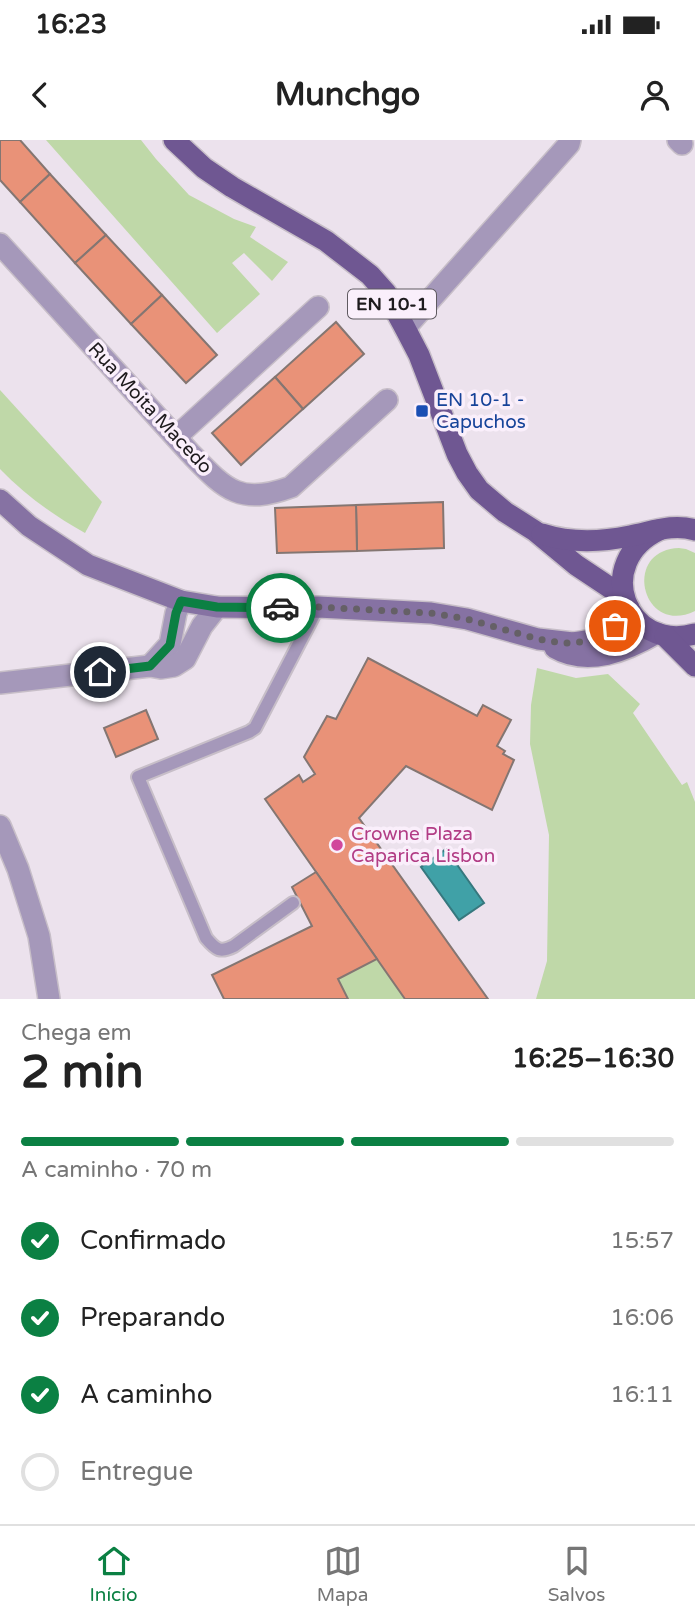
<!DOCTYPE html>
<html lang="pt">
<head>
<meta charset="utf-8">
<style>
  :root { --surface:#fff; --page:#f6f6f6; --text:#222; --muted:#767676; --line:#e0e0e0; --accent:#0b8043 }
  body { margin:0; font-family:"Varela Round",sans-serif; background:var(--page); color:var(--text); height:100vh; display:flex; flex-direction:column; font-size:26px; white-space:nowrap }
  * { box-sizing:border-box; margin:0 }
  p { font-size:23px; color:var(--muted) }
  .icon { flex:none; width:38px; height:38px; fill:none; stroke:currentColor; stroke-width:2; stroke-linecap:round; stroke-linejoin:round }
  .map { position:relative; height:859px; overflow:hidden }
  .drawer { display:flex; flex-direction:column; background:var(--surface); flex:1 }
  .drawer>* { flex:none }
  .pin { position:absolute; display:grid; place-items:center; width:60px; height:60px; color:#fff; margin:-30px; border:4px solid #fff; border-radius:50%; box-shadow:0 2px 7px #0007 }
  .courier { position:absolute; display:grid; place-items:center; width:70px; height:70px; margin:-35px; border:5px solid #0b8043; border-radius:50%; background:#fff; color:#222; box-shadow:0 2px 9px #0007 }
  .summary em { font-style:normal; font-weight:700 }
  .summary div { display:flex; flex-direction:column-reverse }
  .summary { display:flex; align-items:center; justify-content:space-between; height:119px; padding:0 21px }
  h1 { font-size:46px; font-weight:700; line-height:52px }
  .bar { display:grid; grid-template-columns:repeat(4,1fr); gap:10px 7px; align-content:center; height:84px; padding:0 21px }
  .bar i { height:9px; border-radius:5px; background:var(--line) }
  .bar .active { background:var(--accent) }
  .bar p { grid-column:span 4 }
  ol { padding:0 21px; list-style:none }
  li { display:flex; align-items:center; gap:21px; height:77px }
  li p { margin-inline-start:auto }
  li .icon { padding:7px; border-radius:50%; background:var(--accent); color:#fff; stroke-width:4 }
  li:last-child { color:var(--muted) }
  li i { width:38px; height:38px; border:4px solid var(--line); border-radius:50% }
  .status { display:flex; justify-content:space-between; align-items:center; height:49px; padding:0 35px; background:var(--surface); direction:ltr }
  .status svg { height:19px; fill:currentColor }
  header { display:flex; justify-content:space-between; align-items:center; height:91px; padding:0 21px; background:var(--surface); font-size:32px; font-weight:700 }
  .menu { display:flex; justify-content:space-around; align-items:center; height:98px; border-top:2px solid var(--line); background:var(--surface); font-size:19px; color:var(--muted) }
  .menu a { display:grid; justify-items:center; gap:4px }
  .menu .active { color:var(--accent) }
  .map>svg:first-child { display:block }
  .green { fill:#bfd8a8 }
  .water { fill:#40a1a7; stroke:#36787e; stroke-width:2 }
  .building { fill:#e99278; stroke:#847672; stroke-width:2 }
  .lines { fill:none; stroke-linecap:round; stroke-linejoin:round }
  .lane-casing { stroke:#c7bec8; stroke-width:16 }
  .street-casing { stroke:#c7bec8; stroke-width:24 }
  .secondary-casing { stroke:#c7bec8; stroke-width:24 }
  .primary-casing { stroke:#c7bec8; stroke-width:24 }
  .lane { stroke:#a598ba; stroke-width:12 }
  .street { stroke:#a598ba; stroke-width:21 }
  .secondary { stroke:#8672a3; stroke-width:21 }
  .primary { stroke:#6f5792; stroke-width:21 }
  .done { stroke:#656066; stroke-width:7; stroke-dasharray:0 12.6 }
  .route { stroke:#0b8043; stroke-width:9 }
  .transit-dot { fill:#1a4fb4; stroke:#faeffb; stroke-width:2.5 }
  .hotel-dot { fill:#d1479c; stroke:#faeffb; stroke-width:2.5 }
  .labels { text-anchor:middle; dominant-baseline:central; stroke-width:7; stroke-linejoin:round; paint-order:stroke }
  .shield { fill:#faeffb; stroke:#5f5a60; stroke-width:2 }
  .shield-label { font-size:18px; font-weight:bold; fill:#1d1a1d }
  .transit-label { font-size:19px; fill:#164399; stroke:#faeffb; text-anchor:start }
  .street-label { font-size:19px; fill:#1d1a1d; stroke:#faeffb }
  .hotel-label { font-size:19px; fill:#b23c85; stroke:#faeffb; text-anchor:start }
</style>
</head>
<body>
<div class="status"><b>16:23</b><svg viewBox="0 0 49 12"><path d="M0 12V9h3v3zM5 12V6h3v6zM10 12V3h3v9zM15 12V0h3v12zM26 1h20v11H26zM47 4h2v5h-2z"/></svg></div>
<header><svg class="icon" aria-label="back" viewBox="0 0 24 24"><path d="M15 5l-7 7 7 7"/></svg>Munchgo<svg class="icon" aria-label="person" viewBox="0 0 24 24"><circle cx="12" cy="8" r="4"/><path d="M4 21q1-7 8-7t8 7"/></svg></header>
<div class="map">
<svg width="695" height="859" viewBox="0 0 695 859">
  <rect width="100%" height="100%" fill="#ece2ed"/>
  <g class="green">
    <path d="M46 0H141L156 19 189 55 234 79 256 87 250 97 288 122 272 141 244 113 232 123 260 154 217 193Z"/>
    <path d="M0 250 102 362 85 393C53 375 25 355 0 329Z"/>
    <path d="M679 408 686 409 695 413V471C642 497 621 410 679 408Z"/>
    <path d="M537 528 576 538 608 534 640 564 633 573 682 645 687 642 695 662V859H536L547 821 549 695 530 604 531 565Z"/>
    <path d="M377 819 405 859H348L338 839Z"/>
  </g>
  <path class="water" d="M446 709 484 763 459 780 421 727Z"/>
  <g class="building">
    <path d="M0 0H20L50 34 20 62 0 40Z"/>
    <path d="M50 34 106 95 75 123 20 62Z"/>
    <path d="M106 95 162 155 131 184 75 123Z"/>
    <path d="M162 155 217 215 186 243 131 184Z"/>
    <path d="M336 182 364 214 303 269 275 237Z"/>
    <path d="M275 237 303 269 241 325 212 293Z"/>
    <path d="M443 362 444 408 357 411 356 365Z"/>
    <path d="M356 365 357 411 277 413 275 368Z"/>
    <path d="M368 518 477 576 483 565 511 580 497 606 505 611 503 614 514 620 492 670 406 626 359 678 488 859H405L265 659 299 635 303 642 315 634 304 617 327 576 336 579Z"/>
    <path d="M146 570 158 599 116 617 104 588Z"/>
    <path d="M316 732 377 819 338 839 348 859H224L212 835 312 786 292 747Z"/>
  </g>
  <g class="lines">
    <defs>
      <path id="lane" d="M293 763 234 806C220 813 216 810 206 798L138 637 249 592 255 588 318 467"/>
      <g id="street">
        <path d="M678 0 682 4"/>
        <path d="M0 104 190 313C225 349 239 366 291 347L387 260"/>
        <path d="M405 188 569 4 570 0"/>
        <path d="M176 297 318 167"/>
        <path d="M150 526 170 504 176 473 181 461"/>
        <path d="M0 543 150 526 161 528 174 526 185 519 202 486 217 467"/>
        <path d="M0 686 18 729 39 796 49 859"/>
      </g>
      <g id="secondary">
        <path d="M0 360 29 386 88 425 181 461 217 467 282 468 318 467 431 473 467 479 538 499 573 503 593 500 610 492 629 468"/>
        <path d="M555 508C588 527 626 511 657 493"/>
      </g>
      <g id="primary">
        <path d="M174 0 204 28 232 47 326 101 370 135 386 153 405 188 419 215 457 314 467 333 479 350 505 372 535 391 576 425 624 457"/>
        <path d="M659 390C592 422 625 513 695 494"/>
        <path d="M542 394C570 403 601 402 630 396 652 392 673 383 695 390"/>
        <path d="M665 496 695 526"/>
      </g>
    </defs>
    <use href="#lane" class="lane-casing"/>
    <use href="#street" class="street-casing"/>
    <use href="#secondary" class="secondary-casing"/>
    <use href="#primary" class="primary-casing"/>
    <use href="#lane" class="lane"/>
    <use href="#street" class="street"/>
    <use href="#secondary" class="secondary"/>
    <use href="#primary" class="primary"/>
  </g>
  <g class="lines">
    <path class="done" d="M281 468 318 467 431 473 467 479 538 499 561 503H573L593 500 610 492 615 486"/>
    <path class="route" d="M100 532 150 526 170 505 176 473 181 461 217 467 281 468"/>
  </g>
  <rect class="transit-dot" x="415" y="264" width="14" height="14" rx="3.5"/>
  <circle class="hotel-dot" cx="337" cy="705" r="7"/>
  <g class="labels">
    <rect class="shield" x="348" y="149.5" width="88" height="29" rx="5"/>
    <g class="shield-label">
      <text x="392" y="164">EN 10-1</text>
    </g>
    <g class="transit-label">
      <text x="436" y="260">EN 10-1 -<tspan x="436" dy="22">Capuchos</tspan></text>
    </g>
    <g class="street-label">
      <text transform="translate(150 268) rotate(47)">Rua Moita Macedo</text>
    </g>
    <g class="hotel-label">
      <text x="351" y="694">Crowne Plaza<tspan x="351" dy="22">Caparica Lisbon</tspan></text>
    </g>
  </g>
</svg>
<div class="pin" style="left:615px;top:486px;background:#ea580c"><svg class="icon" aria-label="bag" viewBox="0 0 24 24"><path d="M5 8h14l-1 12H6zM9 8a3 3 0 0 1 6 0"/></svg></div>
<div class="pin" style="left:100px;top:532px;background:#1f2937"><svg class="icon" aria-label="home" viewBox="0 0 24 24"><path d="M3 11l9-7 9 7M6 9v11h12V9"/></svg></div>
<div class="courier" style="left:281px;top:468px"><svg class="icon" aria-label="car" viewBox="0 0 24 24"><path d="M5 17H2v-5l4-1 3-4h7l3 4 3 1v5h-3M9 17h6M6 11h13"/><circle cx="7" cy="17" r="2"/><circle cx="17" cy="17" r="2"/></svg></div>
</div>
<section class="drawer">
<div class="summary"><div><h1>2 min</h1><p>Chega em</p></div><em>16:25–16:30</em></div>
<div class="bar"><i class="active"></i><i class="active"></i><i class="active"></i><i></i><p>A caminho · 70 m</p></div>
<ol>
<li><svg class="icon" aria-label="check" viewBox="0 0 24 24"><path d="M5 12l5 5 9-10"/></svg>Confirmado<p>15:57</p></li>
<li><svg class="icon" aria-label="check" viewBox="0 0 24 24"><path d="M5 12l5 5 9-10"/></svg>Preparando<p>16:06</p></li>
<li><svg class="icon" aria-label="check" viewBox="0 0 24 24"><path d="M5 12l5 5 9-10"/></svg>A caminho<p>16:11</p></li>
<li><i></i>Entregue</li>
</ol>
</section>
<nav class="menu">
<a class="active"><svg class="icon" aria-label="home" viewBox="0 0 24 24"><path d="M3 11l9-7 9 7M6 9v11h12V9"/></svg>Início</a>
<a><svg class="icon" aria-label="map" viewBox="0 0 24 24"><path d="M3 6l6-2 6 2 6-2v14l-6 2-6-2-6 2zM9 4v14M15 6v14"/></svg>Mapa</a>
<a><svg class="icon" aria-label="saved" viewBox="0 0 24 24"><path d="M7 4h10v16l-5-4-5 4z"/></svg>Salvos</a>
</nav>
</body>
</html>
